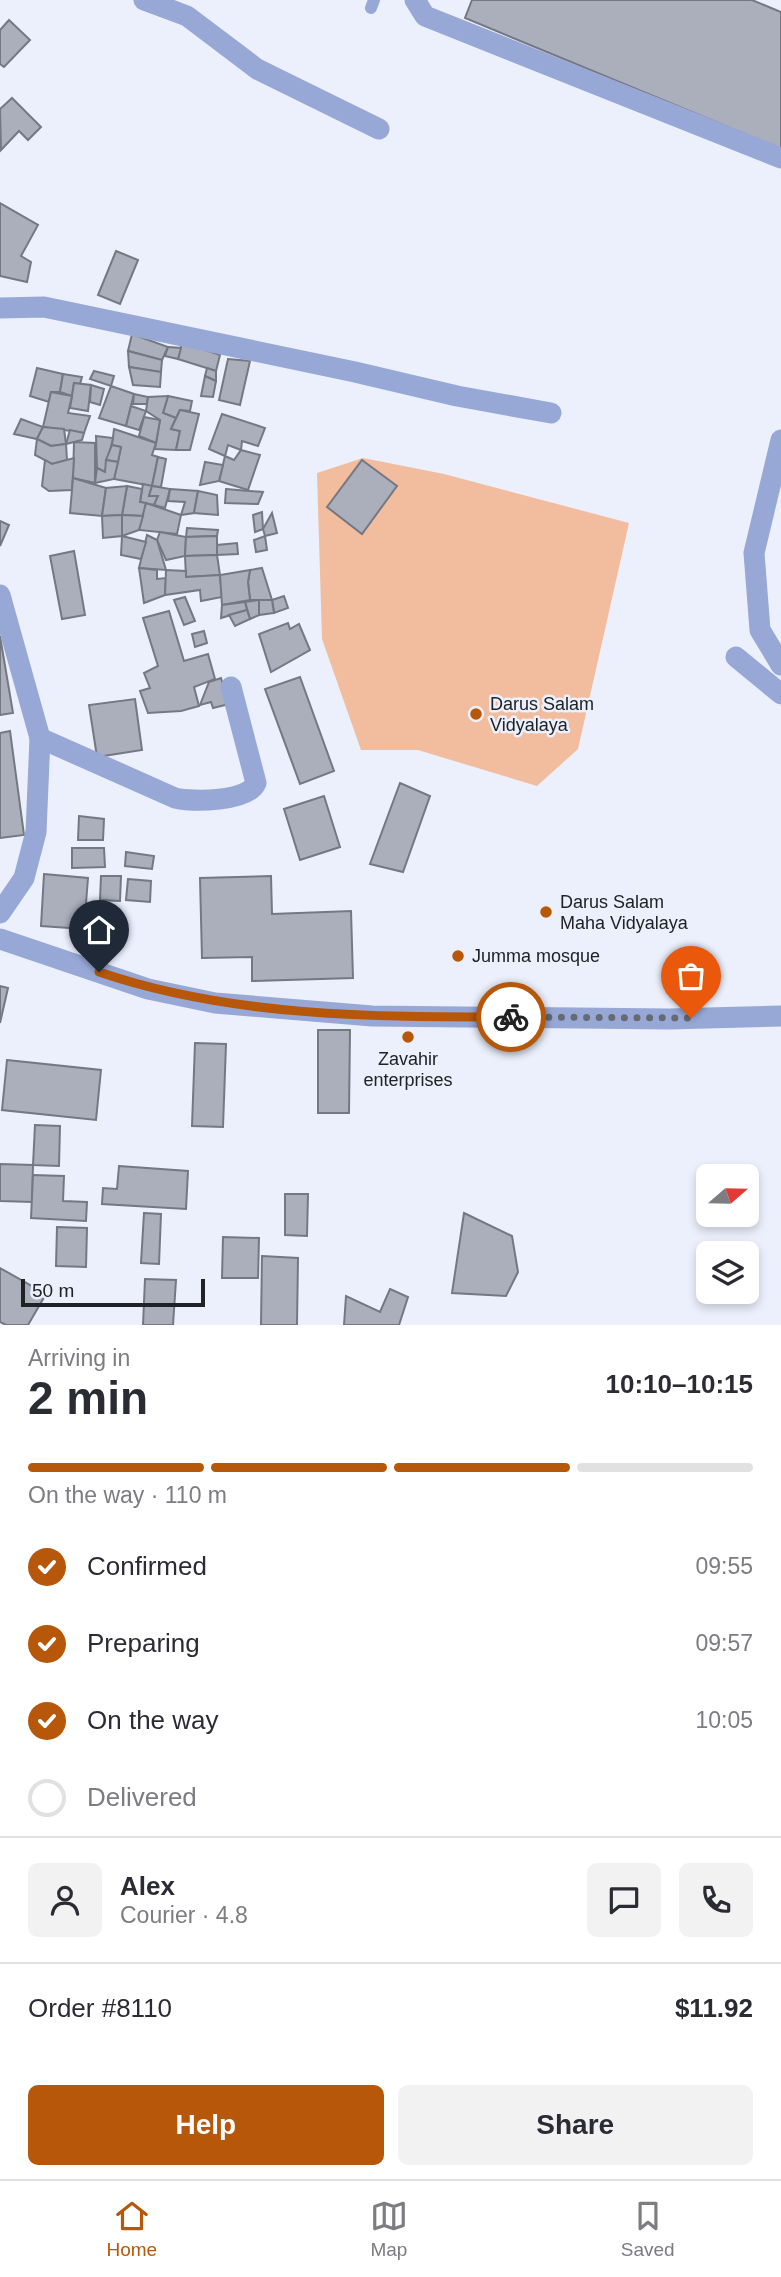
<!DOCTYPE html>
<html lang="en">
<head>
<meta charset="utf-8">
<style>
  :root { --surface:#fff; --page:#f2f2f3; --text:#2b2b33; --muted:#7c7c81; --line:#e1e1e2; --accent:#b6570a }
  body { margin:0; font-family:Helvetica,sans-serif; background:var(--page); color:var(--text); height:100vh; display:flex; flex-direction:column; font-size:26px; white-space:nowrap }
  * { box-sizing:border-box; margin:0 }
  p { font-size:23px; color:var(--muted) }
  .icon { flex:none; width:38px; height:38px; fill:none; stroke:currentColor; stroke-width:2; stroke-linecap:round; stroke-linejoin:round }
  .map { position:relative; height:1325px; overflow:hidden }
  .details { display:flex; flex-direction:column; background:var(--surface); flex:1 }
  .details>* { flex:none }
  .needle { width:46px; rotate:70deg }
  .controls { position:absolute; left:696px; top:1164px; display:grid; gap:14px }
  .controls a { display:grid; place-items:center; width:63px; height:63px; border-radius:10px; background:var(--surface); box-shadow:0 4px 10px #0003; font-size:35px }
  .scale { position:absolute; left:21px; bottom:18px; width:184px; box-sizing:border-box; padding-left:7px; border:4px solid #202226; border-top:0; font-size:19px; line-height:24px; white-space:nowrap; color:#202226; -webkit-text-stroke:5px #ebf0fc; paint-order:stroke }
  .pin { position:absolute; display:grid; place-items:center; width:60px; height:60px; color:#fff; margin:-72px -30px; border-radius:50% 50% 50% 0; rotate:-45deg; box-shadow:0 0 7px #0007 }
  .pin .icon { rotate:45deg }
  .courier { position:absolute; display:grid; place-items:center; width:70px; height:70px; margin:-35px; border:5px solid #b6570a; border-radius:50%; background:#fff; color:#222; box-shadow:0 2px 9px #0007 }
  .summary em { font-style:normal; font-weight:700 }
  .summary div { display:flex; flex-direction:column-reverse }
  .summary { display:flex; align-items:center; justify-content:space-between; height:119px; padding:0 28px }
  h1 { font-size:46px; font-weight:700; line-height:52px }
  .bar { display:grid; grid-template-columns:repeat(4,1fr); gap:10px 7px; align-content:center; height:84px; padding:0 28px }
  .bar i { height:9px; border-radius:5px; background:var(--line) }
  .bar .current { background:var(--accent) }
  .bar p { grid-column:span 4 }
  .line { display:flex; align-items:center; gap:18px; padding:0 28px; border-top:2px solid var(--line) }
  .line div { flex:1 }
  .round { display:grid; place-items:center; flex:none; width:74px; height:74px; border-radius:10px; background:var(--page) }
  ol { padding:0 28px; list-style:none }
  li { display:flex; align-items:center; gap:21px; height:77px }
  li p { margin-inline-start:auto }
  li .icon { padding:7px; border-radius:50%; background:var(--accent); color:#fff; stroke-width:4 }
  li:last-child { color:var(--muted) }
  li i { width:38px; height:38px; border:4px solid var(--line); border-radius:50% }
  .primary-button { display:flex; gap:14px; margin-top:auto; padding:14px 28px }
  .primary-button a { flex:1; height:80px; border-radius:10px; background:var(--accent); color:#fff; font-size:28px; font-weight:700; line-height:80px; text-align:center }
  .primary-button a+a { background:var(--page); color:var(--text) }
  .dock { display:flex; justify-content:space-around; align-items:center; height:98px; border-top:2px solid var(--line); background:var(--surface); font-size:19px; color:var(--muted) }
  .dock a { display:grid; justify-items:center; gap:4px }
  .dock .current { color:var(--accent) }
  .map>svg:first-child { display:block }
  .green { fill:#f2bc9f }
  .building { fill:#abafbb; stroke:#747883; stroke-width:2 }
  .lines { fill:none; stroke-linecap:round; stroke-linejoin:round }
  .service { stroke:#97a8d6; stroke-width:12 }
  .minor { stroke:#97a8d6; stroke-width:21 }
  .tertiary { stroke:#97a8d6; stroke-width:21 }
  .done { stroke:#676a71; stroke-width:7; stroke-dasharray:0 12.6 }
  .route { stroke:#b6570a; stroke-width:9 }
  .poi-dot { fill:#b6570a; stroke:#ebf0fc; stroke-width:2.5 }
  .labels { text-anchor:middle; dominant-baseline:central; stroke-width:5; stroke-linejoin:round; paint-order:stroke }
  .poi-label { font-size:18px; fill:#202226; stroke:#ebf0fc; text-anchor:start }
</style>
</head>
<body>
<div class="map">
<svg width="781" height="1325" viewBox="0 0 781 1325">
  <rect width="100%" height="100%" fill="#ebf0fc"/>
  <path class="green" d="M363 458 444 474 629 523 578 749 537 786 418 750H361L322 639 317 473Z"/>
  <g class="building">
    <path d="M472 0H752L781 12V149L465 18Z"/>
    <path d="M9 20 30 40 4 67 0 64V30Z"/>
    <path d="M12 98 41 127 28 140 19 131 1 150 0 109Z"/>
    <path d="M0 203 38 225 21 256 31 262 27 282 0 276Z"/>
    <path d="M116 251 138 260 120 304 98 295Z"/>
    <path d="M132 334 168 347 162 360 128 351Z"/>
    <path d="M182 342 220 355 216 371 178 359Z"/>
    <path d="M168 347 181 348 178 359 165 356Z"/>
    <path d="M128 351 162 360 161 372 129 367Z"/>
    <path d="M228 359 250 361 240 405 219 400Z"/>
    <path d="M129 367 161 372 160 387 133 385Z"/>
    <path d="M37 368 63 374 60 392H51L49 402 30 396Z"/>
    <path d="M207 368 216 371V381L205 376Z"/>
    <path d="M94 371 114 376 111 386 90 379Z"/>
    <path d="M63 374 82 377 80 384 74 383 72 396 60 392Z"/>
    <path d="M205 376 216 381 213 397 201 396Z"/>
    <path d="M74 383 91 385 88 411 70 408Z"/>
    <path d="M91 385 104 389 100 405 90 402Z"/>
    <path d="M111 386 134 394 126 426 99 418Z"/>
    <path d="M51 392 72 396 68 413 90 416 84 433 43 427Z"/>
    <path d="M134 394 148 397 147 404H133Z"/>
    <path d="M168 396 192 401 190 411 180 410 176 418 163 413Z"/>
    <path d="M168 396 163 413 176 418 171 429 180 431 176 450 155 449 160 420 146 411 148 397Z"/>
    <path d="M131 406 146 411 139 430 126 426Z"/>
    <path d="M180 410 199 414 190 450H176L180 431 171 429Z"/>
    <path d="M222 414 265 428 258 446 242 441 241 450 228 445 225 456 209 449Z"/>
    <path d="M144 417 160 420 156 443 139 436Z"/>
    <path d="M21 419 43 427 37 439 14 434Z"/>
    <path d="M43 427 64 429 66 444 51 446 37 439Z"/>
    <path d="M114 429 156 443 152 455 158 457 152 486 114 479 121 447 112 445Z"/>
    <path d="M70 430 84 433 82 440 66 444Z"/>
    <path d="M96 436 113 438 105 472 97 468Z"/>
    <path d="M37 439 51 446 66 444 67 460 52 464 35 455Z"/>
    <path d="M74 442 95 443V483L73 478Z"/>
    <path d="M112 445 121 447 118 462 106 460Z"/>
    <path d="M241 450 260 455 248 490 219 481 225 456 234 460Z"/>
    <path d="M158 457 166 459 161 487 152 486Z"/>
    <path d="M74 458 72 490 49 491 42 486 45 460 52 464Z"/>
    <path d="M106 460 118 462 114 479 95 483 97 468 105 472Z"/>
    <path d="M362 460 397 486 362 534 327 507Z"/>
    <path d="M205 462 223 465 219 481 200 485Z"/>
    <path d="M73 478 106 488 102 516 70 513Z"/>
    <path d="M143 484 152 486 149 496H158L154 505 140 502Z"/>
    <path d="M127 486 142 489 140 502 146 503 143 516 122 515Z"/>
    <path d="M127 486 122 515 102 516 106 488Z"/>
    <path d="M152 486 170 489 165 508 154 505 158 496H149Z"/>
    <path d="M170 489 198 491 194 513 181 515 185 502 168 501Z"/>
    <path d="M226 489 263 492 258 504 225 503Z"/>
    <path d="M198 491 217 495 218 515 194 513Z"/>
    <path d="M146 503 181 515 177 534 139 530Z"/>
    <path d="M262 512 263 529 255 532 253 515Z"/>
    <path d="M272 513 277 533 265 536 263 529Z"/>
    <path d="M122 515 143 516 139 530 122 536Z"/>
    <path d="M122 515V536L103 538 102 516Z"/>
    <path d="M0 521 9 525 0 546Z"/>
    <path d="M187 528 218 530 217 536 186 537Z"/>
    <path d="M160 532 186 537 185 556 166 560 157 540Z"/>
    <path d="M147 535 157 540 166 570 139 568Z"/>
    <path d="M122 536 146 542 141 559 121 555Z"/>
    <path d="M217 536V555L185 556 186 537Z"/>
    <path d="M265 536 267 550 256 552 254 540Z"/>
    <path d="M237 543 238 554 217 555V545Z"/>
    <path d="M74 551 85 615 62 619 50 556Z"/>
    <path d="M217 555 220 575 186 577 185 556Z"/>
    <path d="M139 568 157 570V579L166 578 165 595 144 603Z"/>
    <path d="M262 568 272 600H250L248 582 250 570Z"/>
    <path d="M166 570 186 571V577L220 575 222 597 201 601 200 590 165 595Z"/>
    <path d="M250 570 248 582 250 600 222 605 220 575Z"/>
    <path d="M284 596 288 608 274 613 272 600Z"/>
    <path d="M185 597 195 621 184 625 174 600Z"/>
    <path d="M259 600H272L274 613 259 615Z"/>
    <path d="M259 600V615L250 619 245 602Z"/>
    <path d="M245 602 247 610 221 618 222 605Z"/>
    <path d="M247 610 250 619 235 626 229 615Z"/>
    <path d="M169 611 184 661 208 654 215 679 194 687 199 706 181 711 148 713 140 691 150 688 144 673 158 666 143 618Z"/>
    <path d="M288 623 290 629 299 624 310 650 271 672 259 634Z"/>
    <path d="M204 631 207 643 195 647 192 634Z"/>
    <path d="M0 636 13 713 0 715Z"/>
    <path d="M300 677 334 771 300 784 265 689Z"/>
    <path d="M221 678 229 704 213 708 211 702 200 705 209 682Z"/>
    <path d="M135 699 142 750 97 757 89 705Z"/>
    <path d="M10 731 24 835 0 838V733Z"/>
    <path d="M400 783 430 796 403 872 370 864Z"/>
    <path d="M324 796 340 847 300 860 284 809Z"/>
    <path d="M79 816 104 819 103 840H78Z"/>
    <path d="M72 848H104L105 867 72 868Z"/>
    <path d="M126 852 154 856 152 869 125 866Z"/>
    <path d="M44 874 88 878 84 929 41 926Z"/>
    <path d="M101 876H121L120 901 100 900Z"/>
    <path d="M271 876 272 914 351 911 353 978 252 981V957L202 958 200 878Z"/>
    <path d="M128 879 151 881 150 902 126 900Z"/>
    <path d="M0 986 8 988 0 1023Z"/>
    <path d="M318 1030H350L349 1113H318Z"/>
    <path d="M195 1043 226 1044 223 1127 192 1126Z"/>
    <path d="M7 1060 101 1070 96 1120 2 1110Z"/>
    <path d="M35 1125 60 1126 59 1166 33 1165Z"/>
    <path d="M0 1164 33 1165 32 1202 0 1201Z"/>
    <path d="M119 1166 188 1171 186 1209 102 1204 103 1188 117 1189Z"/>
    <path d="M33 1175 64 1176 63 1201 87 1202 86 1221 31 1218Z"/>
    <path d="M285 1194H308L307 1236 285 1235Z"/>
    <path d="M144 1213 161 1214 159 1264 141 1263Z"/>
    <path d="M464 1213 512 1236 518 1272 506 1296 452 1293Z"/>
    <path d="M57 1227 87 1228 86 1267 56 1266Z"/>
    <path d="M223 1237 259 1238 258 1278H222Z"/>
    <path d="M262 1256 298 1258 297 1325H261Z"/>
    <path d="M0 1268 46 1294 28 1325H6L0 1322Z"/>
    <path d="M145 1279 176 1280 173 1325H143Z"/>
    <path d="M390 1289 408 1297 399 1325H344L346 1296 380 1312Z"/>
  </g>
  <g class="lines">
    <path class="service" d="M371 8 374 0"/>
    <g class="minor">
      <path d="M144 0 187 16 257 69 379 129"/>
      <path d="M415 0 425 16 781 158"/>
      <path d="M0 308 44 307 355 372 457 396 551 413"/>
      <path d="M781 440 754 553 760 630 781 665"/>
      <path d="M0 595 40 738 36 832 24 878 0 913"/>
      <path d="M736 657 781 694"/>
      <path d="M40 738 175 798C193 802 248 802 256 783L231 687"/>
    </g>
    <path class="tertiary" d="M0 939 148 989 215 1003 372 1016 669 1019 781 1016"/>
  </g>
  <g class="lines">
    <path class="done" d="M511 1017 691 1018"/>
    <path class="route" d="M99 972C231 1017 373 1017 511 1017"/>
  </g>
  <g class="poi-dot">
    <circle cx="476" cy="714" r="7"/>
    <circle cx="546" cy="912" r="7"/>
    <circle cx="458" cy="956" r="7"/>
    <circle cx="408" cy="1037" r="7"/>
  </g>
  <g class="labels">
    <g class="poi-label">
      <text x="490" y="704">Darus Salam<tspan x="490" dy="21">Vidyalaya</tspan></text>
      <text x="560" y="902">Darus Salam<tspan x="560" dy="21">Maha Vidyalaya</tspan></text>
      <text x="472" y="956">Jumma mosque</text>
      <text x="408" y="1059" text-anchor="middle">Zavahir<tspan x="408" dy="21">enterprises</tspan></text>
    </g>
  </g>
</svg>
<div class="controls">
<a><svg class="needle" viewBox="-14 -14 28 28"><path d="M0-13l5 13h-10z" fill="#e53935"/><path d="M0 13l5-13h-10z" fill="#7c7c81"/></svg></a>
<a><svg class="icon" aria-label="layers" viewBox="0 0 24 24"><path d="M12 4l9 5-9 5-9-5zM3 14l9 5 9-5"/></svg></a>
</div>
<div class="scale">50 m</div>
<div class="pin" style="left:691px;top:1018px;background:#ea580c"><svg class="icon" aria-label="bag" viewBox="0 0 24 24"><path d="M5 8h14l-1 12H6zM9 8a3 3 0 0 1 6 0"/></svg></div>
<div class="pin" style="left:99px;top:972px;background:#1f2937"><svg class="icon" aria-label="home" viewBox="0 0 24 24"><path d="M3 11l9-7 9 7M6 9v11h12V9"/></svg></div>
<div class="courier" style="left:511px;top:1017px"><svg class="icon" aria-label="bike" viewBox="0 0 24 24"><circle cx="6" cy="16" r="4"/><circle cx="18" cy="16" r="4"/><path d="M6 16l4-8h5l3 8M10 8l3 8H6M13 5h3"/></svg></div>
</div>
<section class="details">
<div class="summary"><div><h1>2 min</h1><p>Arriving in</p></div><em>10:10–10:15</em></div>
<div class="bar"><i class="current"></i><i class="current"></i><i class="current"></i><i></i><p>On the way · 110 m</p></div>
<ol>
<li><svg class="icon" aria-label="check" viewBox="0 0 24 24"><path d="M5 12l5 5 9-10"/></svg>Confirmed<p>09:55</p></li>
<li><svg class="icon" aria-label="check" viewBox="0 0 24 24"><path d="M5 12l5 5 9-10"/></svg>Preparing<p>09:57</p></li>
<li><svg class="icon" aria-label="check" viewBox="0 0 24 24"><path d="M5 12l5 5 9-10"/></svg>On the way<p>10:05</p></li>
<li><i></i>Delivered</li>
</ol>
<div class="line" style="height:126px"><a class="round"><svg class="icon" aria-label="person" viewBox="0 0 24 24"><circle cx="12" cy="8" r="4"/><path d="M4 21q1-7 8-7t8 7"/></svg></a><div><b>Alex</b><p>Courier · 4.8</p></div><a class="round"><svg class="icon" aria-label="chat" viewBox="0 0 24 24"><path d="M4 5h16v11H9l-5 4z"/></svg></a><a class="round"><svg class="icon" aria-label="phone" viewBox="0 0 24 24"><path d="M5 4h4l2 5-3 2q2 4 5 5l2-3 5 2v4C11 20 4 13 5 4z"/></svg></a></div>
<div class="line" style="height:91px"><div>Order #8110</div><b>$11.92</b></div>
<div class="primary-button"><a>Help</a><a>Share</a></div>
</section>
<nav class="dock">
<a class="current"><svg class="icon" aria-label="home" viewBox="0 0 24 24"><path d="M3 11l9-7 9 7M6 9v11h12V9"/></svg>Home</a>
<a><svg class="icon" aria-label="map" viewBox="0 0 24 24"><path d="M3 6l6-2 6 2 6-2v14l-6 2-6-2-6 2zM9 4v14M15 6v14"/></svg>Map</a>
<a><svg class="icon" aria-label="saved" viewBox="0 0 24 24"><path d="M7 4h10v16l-5-4-5 4z"/></svg>Saved</a>
</nav>
</body>
</html>
